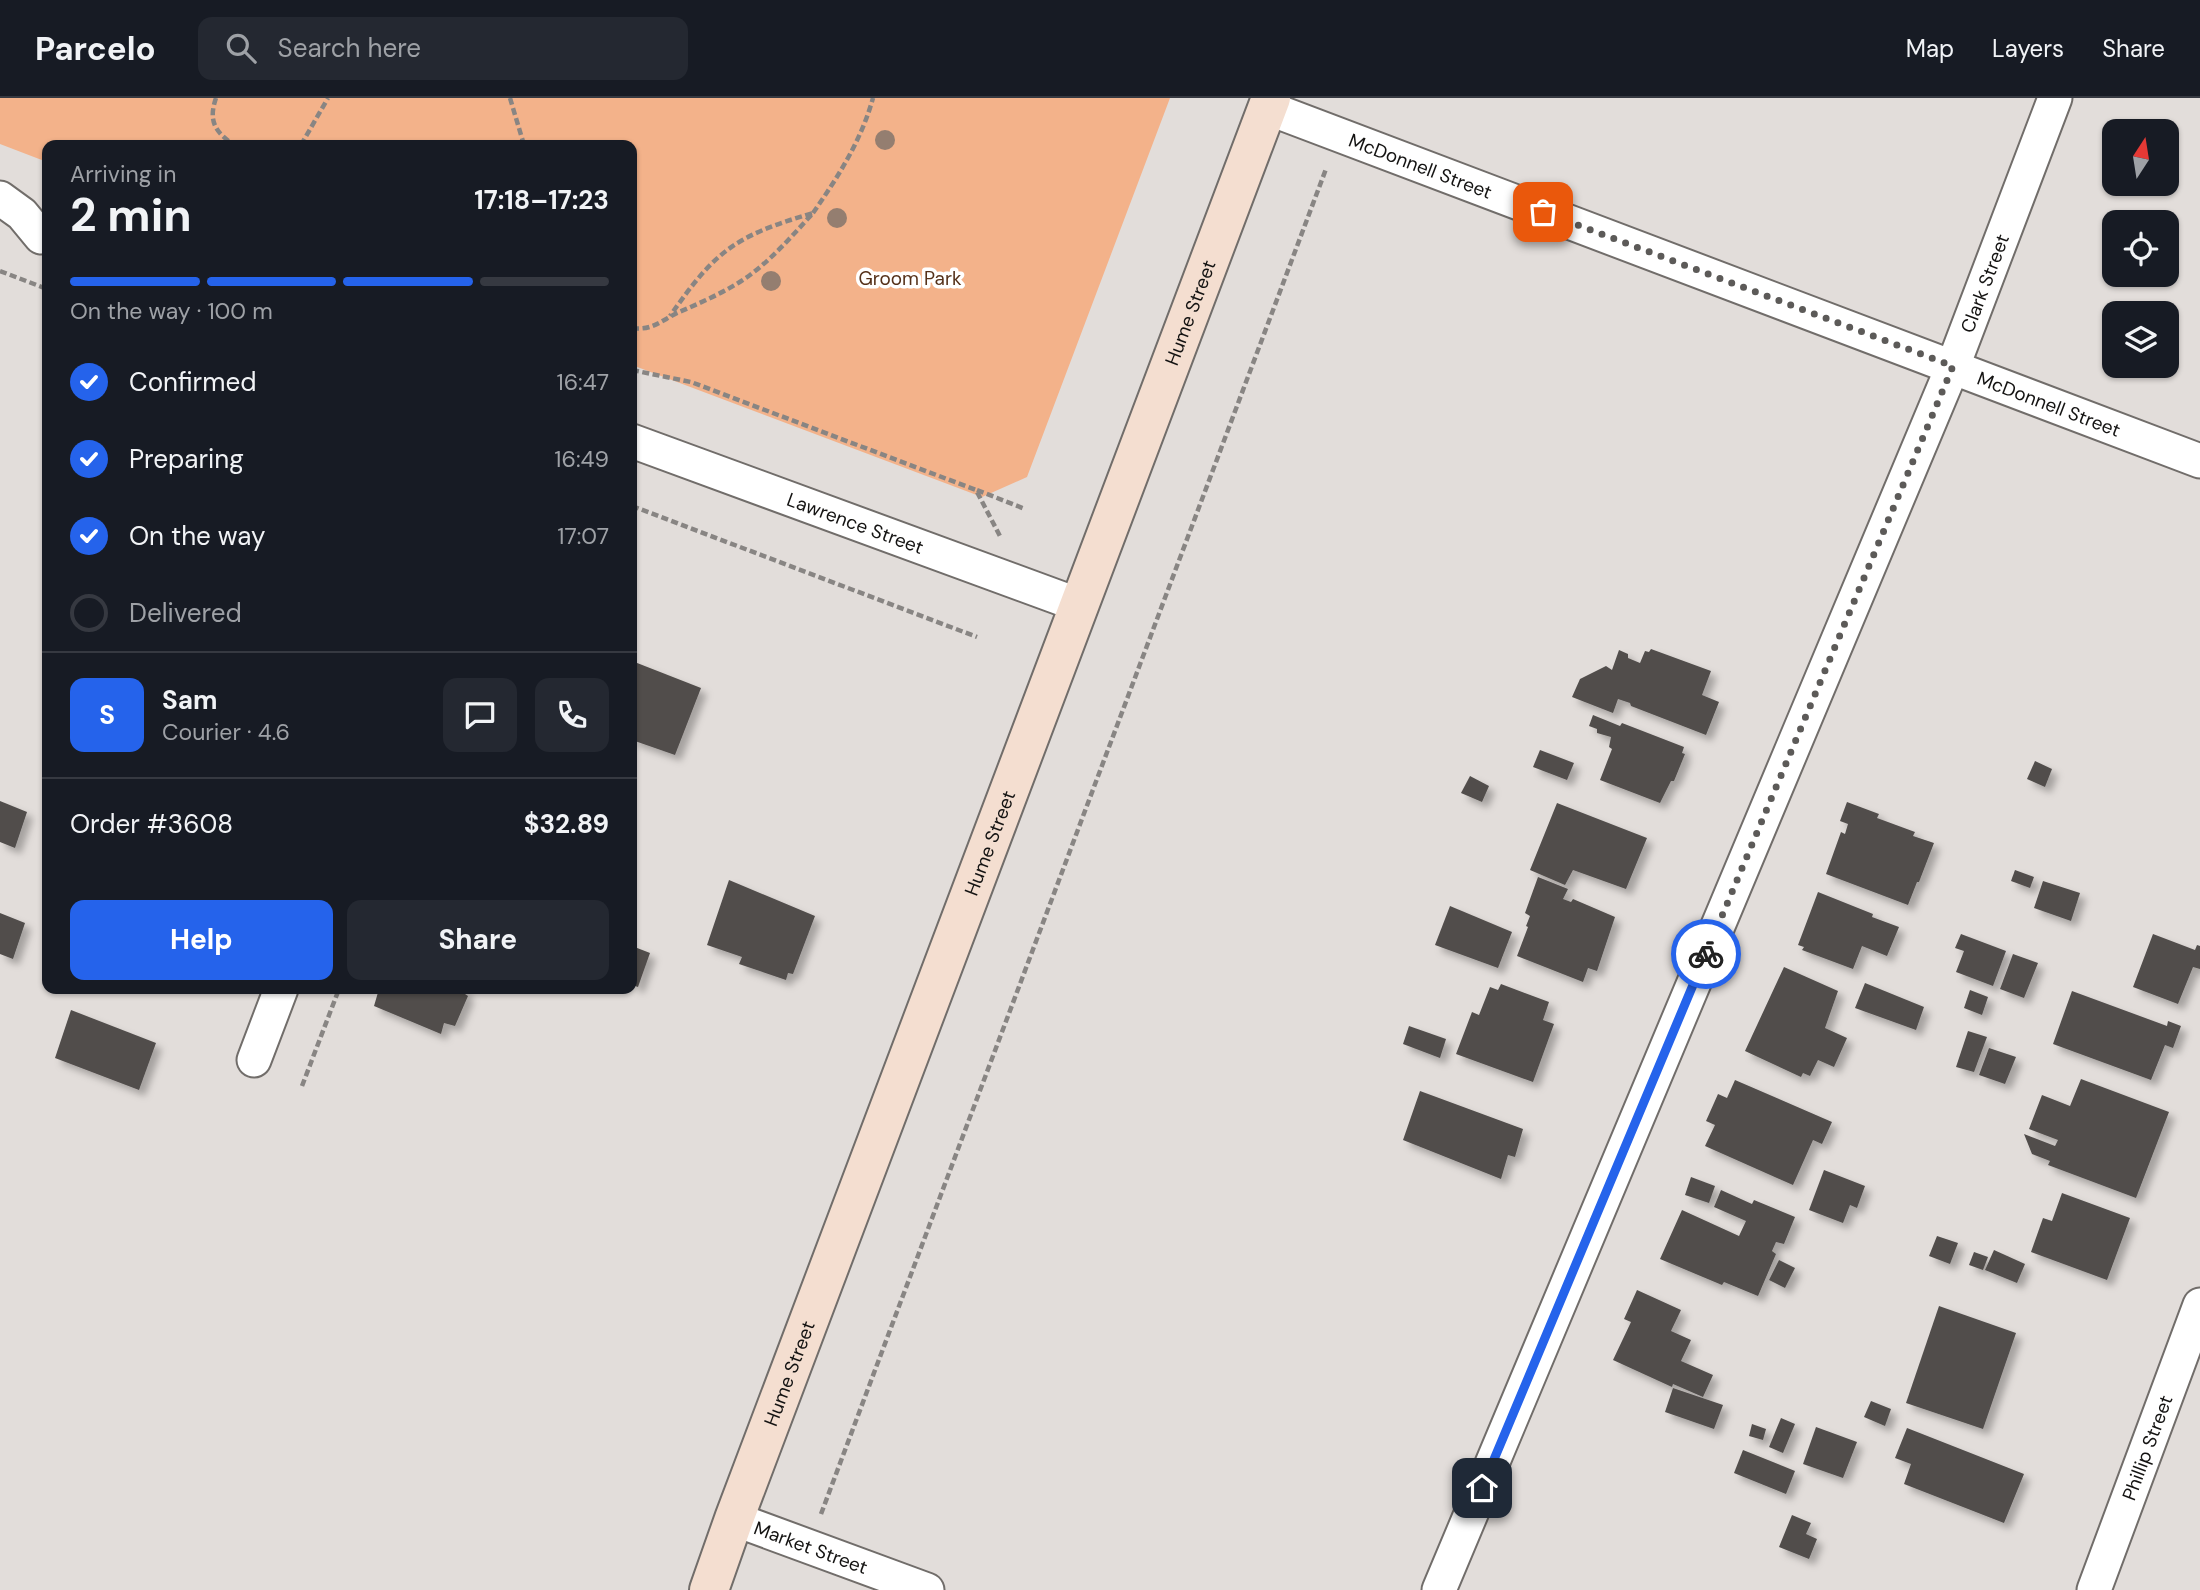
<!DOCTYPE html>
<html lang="en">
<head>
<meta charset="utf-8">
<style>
  :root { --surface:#171b24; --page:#242831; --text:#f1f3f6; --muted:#9ea1a6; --line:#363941; --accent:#2563eb }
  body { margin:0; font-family:"DM Sans",sans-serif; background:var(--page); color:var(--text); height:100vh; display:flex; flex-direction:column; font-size:26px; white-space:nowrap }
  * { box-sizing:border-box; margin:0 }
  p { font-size:23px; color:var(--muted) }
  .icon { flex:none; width:38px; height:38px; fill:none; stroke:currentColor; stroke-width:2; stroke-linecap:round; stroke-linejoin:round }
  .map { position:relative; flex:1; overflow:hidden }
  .side { position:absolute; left:42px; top:42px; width:595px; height:854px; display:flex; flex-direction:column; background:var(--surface); border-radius:14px; box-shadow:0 2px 5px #0004 }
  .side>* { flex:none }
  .needle { width:46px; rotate:12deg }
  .fabs { position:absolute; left:2102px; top:21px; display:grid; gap:14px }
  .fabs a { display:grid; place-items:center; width:77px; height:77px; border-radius:14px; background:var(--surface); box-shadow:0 2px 5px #0004; font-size:35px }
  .pin { position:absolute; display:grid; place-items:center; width:60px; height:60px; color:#fff; margin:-30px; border-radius:14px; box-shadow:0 4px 10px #0006 }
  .courier { position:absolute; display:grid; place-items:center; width:70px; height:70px; margin:-35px; border:5px solid #2563eb; border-radius:50%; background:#fff; color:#222; box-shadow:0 2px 9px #0007 }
  .overview em { font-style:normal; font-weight:700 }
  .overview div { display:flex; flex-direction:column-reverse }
  .overview { display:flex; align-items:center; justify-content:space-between; height:119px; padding:0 28px }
  h1 { font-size:46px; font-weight:700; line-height:52px }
  .bar { display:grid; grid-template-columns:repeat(4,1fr); gap:10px 7px; align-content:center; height:84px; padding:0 28px }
  .bar i { height:9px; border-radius:5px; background:var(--line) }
  .bar .active { background:var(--accent) }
  .bar p { grid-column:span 4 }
  .line { display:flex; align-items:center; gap:18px; padding:0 28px; border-top:2px solid var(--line) }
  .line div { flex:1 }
  .round { display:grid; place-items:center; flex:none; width:74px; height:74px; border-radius:14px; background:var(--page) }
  ol { padding:0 28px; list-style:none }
  li { display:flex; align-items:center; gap:21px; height:77px }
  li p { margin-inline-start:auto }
  li .icon { padding:7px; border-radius:50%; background:var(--accent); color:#fff; stroke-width:4 }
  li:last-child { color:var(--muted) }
  li i { width:38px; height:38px; border:4px solid var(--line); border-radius:50% }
  .button { display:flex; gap:14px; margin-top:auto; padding:14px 28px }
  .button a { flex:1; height:80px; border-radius:14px; background:var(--accent); color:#fff; font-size:28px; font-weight:700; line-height:80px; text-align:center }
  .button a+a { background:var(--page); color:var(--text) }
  header { display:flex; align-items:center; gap:42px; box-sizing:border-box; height:98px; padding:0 35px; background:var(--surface); border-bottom:2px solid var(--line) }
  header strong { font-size:33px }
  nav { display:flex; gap:38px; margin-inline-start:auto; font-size:24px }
  .search { width:490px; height:63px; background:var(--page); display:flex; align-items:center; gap:18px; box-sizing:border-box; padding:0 24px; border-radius:14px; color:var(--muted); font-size:26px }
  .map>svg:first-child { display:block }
  .green { fill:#f3b28a }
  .building { fill:#514d4b; filter:url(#shadow) }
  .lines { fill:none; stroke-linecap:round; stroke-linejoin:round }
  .street-casing { stroke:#716d6a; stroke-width:37 }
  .secondary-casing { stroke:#716d6a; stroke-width:42 }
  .path { stroke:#888583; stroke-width:4.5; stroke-dasharray:7 3.5; stroke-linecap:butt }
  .street { stroke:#fff; stroke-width:33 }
  .secondary { stroke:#f4ded0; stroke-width:38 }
  .tree { fill:#947e70 }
  .done { stroke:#5c5a58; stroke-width:7; stroke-dasharray:0 12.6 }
  .route { stroke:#2563eb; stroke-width:9 }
  .labels { text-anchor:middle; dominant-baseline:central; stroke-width:7; stroke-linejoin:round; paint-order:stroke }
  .street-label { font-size:19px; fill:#141312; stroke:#fff }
  .park-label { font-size:19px; fill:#55311a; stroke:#fff }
</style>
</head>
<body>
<header>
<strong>Parcelo</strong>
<div class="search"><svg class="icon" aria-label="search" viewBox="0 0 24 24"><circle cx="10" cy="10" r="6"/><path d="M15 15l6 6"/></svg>Search here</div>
<nav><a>Map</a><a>Layers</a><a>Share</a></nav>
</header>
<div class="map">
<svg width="2200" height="1492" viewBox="0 0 2200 1492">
  <defs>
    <filter id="shadow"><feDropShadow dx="6" dy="6" stdDeviation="3.5" flood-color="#0004"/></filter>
  </defs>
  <rect width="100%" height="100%" fill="#e2ddda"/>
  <path class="green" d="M0 0H1170L1027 379 982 399 632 267V47H47V64L0 46Z"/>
  <g class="building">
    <path d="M1651 551 1711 573 1702 597 1719 604 1706 637 1631 608 1630 605 1618 601 1613 615 1572 599 1580 581 1606 568 1612 572 1619 552 1628 556V560L1640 565 1645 553 1649 554Z"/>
    <path d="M632 563 701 590 675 657 632 642Z"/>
    <path d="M1593 617 1620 628 1622 625 1684 649 1682 655 1685 656 1674 683H1671L1660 705 1600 682 1612 651 1609 649 1611 639 1597 635V631L1589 628Z"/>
    <path d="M1540 652 1574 665 1567 682 1533 669Z"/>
    <path d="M2035 663 2052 671 2045 689 2027 681Z"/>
    <path d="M1470 678 1489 688 1482 704 1461 695Z"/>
    <path d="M0 703 27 714 15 750 0 744Z"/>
    <path d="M1847 704 1879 716 1877 720 1915 734 1913 738 1934 745 1919 784H1917L1908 807 1826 776 1841 734 1845 736 1848 726 1840 723Z"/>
    <path d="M1557 705 1647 740 1626 791 1573 772 1565 787 1530 772Z"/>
    <path d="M2015 772 2034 779 2030 790 2011 783Z"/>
    <path d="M1538 779 1568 791 1563 801 1571 804 1573 801 1615 819 1597 873 1588 870 1583 884 1517 858 1528 829 1526 828 1530 818 1525 815Z"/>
    <path d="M729 782 815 818 793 876 788 875 786 882 739 866 742 859 707 847Z"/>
    <path d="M2043 783 2080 795 2071 823 2034 810Z"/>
    <path d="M1818 794 1873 816 1872 819 1899 829 1887 858 1862 848 1853 871 1802 852 1804 849 1798 847Z"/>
    <path d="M1450 808 1512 834 1498 870 1435 847Z"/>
    <path d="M0 815 25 825 13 861 0 856Z"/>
    <path d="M1961 836 2006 853 1993 888 1956 874 1964 853 1955 850Z"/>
    <path d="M2153 836 2195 852 2197 847 2200 848V871L2193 869 2178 906 2133 889Z"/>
    <path d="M632 848 650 855 638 889 632 887Z"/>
    <path d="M2013 856 2038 865 2024 900 2000 891Z"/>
    <path d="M1784 869 1838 893 1825 930 1847 940 1834 969 1818 962 1810 978 1803 975 1801 979 1745 953Z"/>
    <path d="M1865 885 1924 909 1916 932 1855 910Z"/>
    <path d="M1501 886 1549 904 1543 922 1554 926 1533 984 1456 956 1472 914 1479 917 1490 889 1498 892Z"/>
    <path d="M379 891H467L465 896 468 898 455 928 444 925 441 936 374 908Z"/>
    <path d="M1970 892 1988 899 1982 917 1964 910Z"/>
    <path d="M2072 893 2167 928 2168 923 2181 928 2173 950 2165 947 2151 982 2053 946Z"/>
    <path d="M71 912 156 945 139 992 55 960Z"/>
    <path d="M1409 928 1446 941 1440 960 1403 946Z"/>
    <path d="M1968 933 1987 939 1974 974 1956 969Z"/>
    <path d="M1989 950 2016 959 2005 986 1979 977Z"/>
    <path d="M2081 981 2169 1014 2136 1100 2048 1067 2050 1063 2032 1056 2024 1036 2055 1048 2058 1042 2029 1031 2042 997 2070 1008Z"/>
    <path d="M1735 982 1832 1024 1822 1046 1813 1042 1793 1087 1705 1048 1715 1027 1706 1023 1718 996 1727 1000Z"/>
    <path d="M1420 993 1523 1031 1515 1059 1508 1057 1501 1081 1403 1042Z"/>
    <path d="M1824 1072 1865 1088 1857 1110 1850 1107 1843 1125 1809 1112Z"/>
    <path d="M1691 1079 1715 1088 1709 1105 1685 1097Z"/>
    <path d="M1721 1092 1752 1106 1754 1102 1795 1119 1784 1146 1776 1144 1772 1153 1776 1156 1758 1198 1724 1184 1722 1187 1660 1161 1682 1112 1739 1138 1746 1123 1714 1109Z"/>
    <path d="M2062 1095 2130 1120 2107 1182 2031 1154 2043 1120 2052 1123Z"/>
    <path d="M1937 1138 1958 1145 1950 1166 1929 1158Z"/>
    <path d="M1994 1152 2025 1166 2017 1185 1985 1172Z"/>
    <path d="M1974 1154 1988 1159 1983 1172 1969 1167Z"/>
    <path d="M1779 1162 1795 1170 1785 1190 1769 1182Z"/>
    <path d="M1637 1192 1681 1212 1671 1233 1691 1242 1681 1263 1713 1277 1703 1299 1673 1286 1672 1289 1613 1262 1631 1224 1624 1221Z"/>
    <path d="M1939 1208 2016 1235 1983 1331 1906 1305Z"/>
    <path d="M1673 1290 1723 1307 1714 1331 1665 1314Z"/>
    <path d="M1871 1303 1891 1311 1885 1328 1864 1319Z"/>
    <path d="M1781 1320 1795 1326 1783 1355 1769 1349Z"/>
    <path d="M1752 1326 1766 1331 1763 1342 1749 1338Z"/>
    <path d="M1816 1329 1857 1344 1843 1380 1803 1366Z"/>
    <path d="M1907 1330 2024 1376 2004 1425 1904 1386 1911 1366 1895 1360Z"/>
    <path d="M1743 1352 1795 1373 1786 1396 1734 1375Z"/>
    <path d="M1792 1417 1811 1425 1806 1436 1817 1441 1809 1461 1779 1449Z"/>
  </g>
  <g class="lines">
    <defs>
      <g id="street">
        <path id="s1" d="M1268 10 2200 363"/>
        <path d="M0 100 22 116 41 139"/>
        <path id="s2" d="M632 343 1079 507"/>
        <path d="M254 962 281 891"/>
        <path id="s3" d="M734 1421 927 1492"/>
        <path id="s4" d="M1439 1492 1953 268 2055 0"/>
        <path id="s5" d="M2094 1492 2200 1207"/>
      </g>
      <g id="secondary">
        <path id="s6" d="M709 1492 734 1421 1271 0"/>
      </g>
    </defs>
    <use href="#street" class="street-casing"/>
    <use href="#secondary" class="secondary-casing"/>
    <g class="path">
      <path d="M216 0C208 23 215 34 234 47"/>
      <path d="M510 0 524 47"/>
      <path d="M301 47 328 0"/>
      <path d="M813 115C838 79 861 43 873 0"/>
      <path d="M0 173 47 191"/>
      <path d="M632 230C651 233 661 223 677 215 702 204 728 193 750 177 774 159 793 137 813 115 735 138 716 152 670 218"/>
      <path d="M632 272 691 284 976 392 1001 440"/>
      <path d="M977 392 1025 411"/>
      <path d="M632 408 977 539"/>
      <path d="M302 988 339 891"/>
      <path d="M821 1416 1326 71"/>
    </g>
    <use href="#street" class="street"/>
    <use href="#secondary" class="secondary"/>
  </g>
  <g class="tree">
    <circle cx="885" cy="42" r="10"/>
    <circle cx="837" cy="120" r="10"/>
    <circle cx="771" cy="183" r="10"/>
  </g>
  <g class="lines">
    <path class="done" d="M1543 114 1953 268 1706 856"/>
    <path class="route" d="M1482 1390 1706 856"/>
  </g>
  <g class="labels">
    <g class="street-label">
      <text stroke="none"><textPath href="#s1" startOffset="163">McDonnell Street</textPath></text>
      <text stroke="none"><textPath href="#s4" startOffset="1416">Clark Street</textPath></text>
      <text stroke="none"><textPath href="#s6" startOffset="1365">Hume Street</textPath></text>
      <text stroke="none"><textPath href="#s1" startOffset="835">McDonnell Street</textPath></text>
      <text stroke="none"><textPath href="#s2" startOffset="238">Lawrence Street</textPath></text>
      <text stroke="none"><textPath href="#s6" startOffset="798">Hume Street</textPath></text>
      <text stroke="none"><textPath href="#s6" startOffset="231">Hume Street</textPath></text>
      <text stroke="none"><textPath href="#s5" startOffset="152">Phillip Street</textPath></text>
      <text stroke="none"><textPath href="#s3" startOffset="82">Market Street</textPath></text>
    </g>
    <g class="park-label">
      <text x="910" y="180">Groom Park</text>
    </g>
  </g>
</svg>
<div class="fabs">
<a><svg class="needle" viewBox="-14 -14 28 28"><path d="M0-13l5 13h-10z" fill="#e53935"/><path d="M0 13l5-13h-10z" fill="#9ea1a6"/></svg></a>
<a><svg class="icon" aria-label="locate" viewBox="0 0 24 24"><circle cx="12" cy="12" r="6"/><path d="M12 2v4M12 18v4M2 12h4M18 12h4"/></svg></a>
<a><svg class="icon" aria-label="layers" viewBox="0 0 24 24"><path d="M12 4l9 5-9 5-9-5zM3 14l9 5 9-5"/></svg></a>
</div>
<div class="pin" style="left:1543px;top:114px;background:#ea580c"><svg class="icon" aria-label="bag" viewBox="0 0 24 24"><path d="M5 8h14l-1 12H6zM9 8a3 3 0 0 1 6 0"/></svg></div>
<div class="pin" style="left:1482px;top:1390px;background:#1f2937"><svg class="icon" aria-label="home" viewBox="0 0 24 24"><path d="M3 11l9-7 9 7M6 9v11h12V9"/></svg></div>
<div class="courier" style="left:1706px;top:856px"><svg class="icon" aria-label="bike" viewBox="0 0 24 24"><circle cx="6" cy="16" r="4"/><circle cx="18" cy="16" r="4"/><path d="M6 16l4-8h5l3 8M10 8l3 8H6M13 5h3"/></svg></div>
<section class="side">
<div class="overview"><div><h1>2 min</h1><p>Arriving in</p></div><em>17:18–17:23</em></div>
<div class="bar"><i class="active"></i><i class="active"></i><i class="active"></i><i></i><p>On the way · 100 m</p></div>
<ol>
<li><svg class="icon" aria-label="check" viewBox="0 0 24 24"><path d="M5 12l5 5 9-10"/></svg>Confirmed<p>16:47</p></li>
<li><svg class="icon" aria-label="check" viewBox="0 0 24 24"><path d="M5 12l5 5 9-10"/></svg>Preparing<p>16:49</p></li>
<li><svg class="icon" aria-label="check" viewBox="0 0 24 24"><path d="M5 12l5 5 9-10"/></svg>On the way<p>17:07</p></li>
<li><i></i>Delivered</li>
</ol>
<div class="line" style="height:126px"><b class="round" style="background:var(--accent);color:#fff">S</b><div><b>Sam</b><p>Courier · 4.6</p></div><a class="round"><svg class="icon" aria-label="chat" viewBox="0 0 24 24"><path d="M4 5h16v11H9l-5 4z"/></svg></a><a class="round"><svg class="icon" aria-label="phone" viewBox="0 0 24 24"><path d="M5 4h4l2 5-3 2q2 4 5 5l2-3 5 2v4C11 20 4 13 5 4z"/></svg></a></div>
<div class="line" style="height:91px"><div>Order #3608</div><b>$32.89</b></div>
<div class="button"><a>Help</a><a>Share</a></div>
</section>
</div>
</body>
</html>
